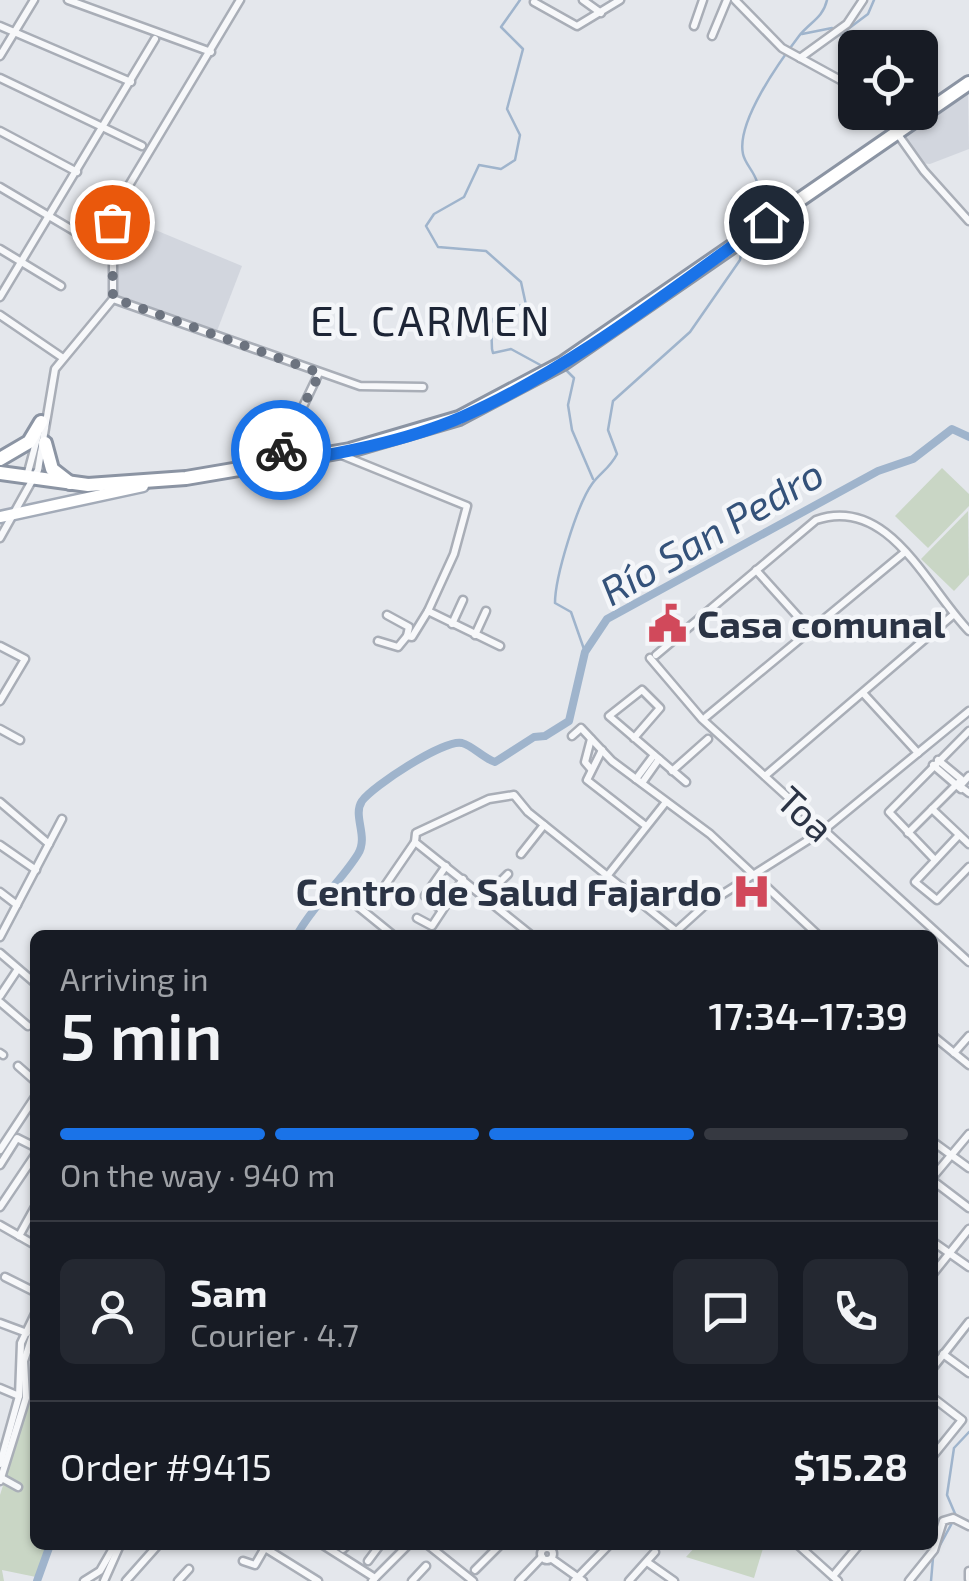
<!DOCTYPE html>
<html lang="en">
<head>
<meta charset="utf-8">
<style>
  :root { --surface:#171b24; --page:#242831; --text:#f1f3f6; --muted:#9ea1a6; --line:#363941; --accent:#1a73e8 }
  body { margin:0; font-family:"Exo 2",sans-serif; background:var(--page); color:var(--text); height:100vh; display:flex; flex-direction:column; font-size:38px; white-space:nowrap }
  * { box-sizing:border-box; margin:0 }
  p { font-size:32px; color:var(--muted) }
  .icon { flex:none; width:55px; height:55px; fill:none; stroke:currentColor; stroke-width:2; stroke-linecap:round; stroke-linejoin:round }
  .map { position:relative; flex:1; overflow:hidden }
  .drawer { position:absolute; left:30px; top:930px; width:908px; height:620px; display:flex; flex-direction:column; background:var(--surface); border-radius:15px; box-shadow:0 2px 8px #0004 }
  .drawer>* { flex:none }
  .buttons { position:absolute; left:838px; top:30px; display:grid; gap:20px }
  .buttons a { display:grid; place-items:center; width:100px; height:100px; border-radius:15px; background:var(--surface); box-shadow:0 2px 8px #0004; font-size:50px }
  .pin { position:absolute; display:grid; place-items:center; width:85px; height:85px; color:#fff; margin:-42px; border:5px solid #fff; border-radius:50%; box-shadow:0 2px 10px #0007 }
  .courier { position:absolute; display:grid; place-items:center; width:100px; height:100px; margin:-50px; border:8px solid #1a73e8; border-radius:50%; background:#fff; color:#222; box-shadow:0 2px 12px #0007 }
  .head em { font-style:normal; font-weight:600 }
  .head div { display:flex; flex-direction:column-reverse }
  .head { display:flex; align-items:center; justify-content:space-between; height:170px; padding:0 30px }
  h1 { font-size:65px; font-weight:600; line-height:75px }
  .bar { display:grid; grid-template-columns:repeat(4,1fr); gap:15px 10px; align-content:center; height:120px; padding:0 30px }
  .bar i { height:12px; border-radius:8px; background:var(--line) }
  .bar .on { background:var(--accent) }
  .bar p { grid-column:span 4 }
  .line { display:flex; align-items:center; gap:25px; padding:0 30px; border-top:2px solid var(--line) }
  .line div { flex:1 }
  .round { display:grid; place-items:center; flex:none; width:105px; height:105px; border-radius:15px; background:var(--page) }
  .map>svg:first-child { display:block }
  .built { fill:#d2d6de }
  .green { fill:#c9d6c5 }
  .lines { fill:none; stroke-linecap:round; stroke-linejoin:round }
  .stream { stroke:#9fb4cc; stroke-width:2.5 }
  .river { stroke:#9fb4cc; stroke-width:8 }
  .minor-casing { stroke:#a9aeb7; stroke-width:11 }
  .major-casing { stroke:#a3abb8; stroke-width:15 }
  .highway-casing { stroke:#8b94a3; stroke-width:18 }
  .minor { stroke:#f7f8fa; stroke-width:6 }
  .major { stroke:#fff; stroke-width:10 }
  .highway { stroke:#fff; stroke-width:12 }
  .done { stroke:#6c737f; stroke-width:10; stroke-dasharray:0 18 }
  .route { stroke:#1a73e8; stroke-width:12 }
  .labels { text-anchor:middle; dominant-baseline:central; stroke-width:9; stroke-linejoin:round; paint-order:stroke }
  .poi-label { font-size:38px; font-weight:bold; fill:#2b3445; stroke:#f4f6f9; text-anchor:start }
  .street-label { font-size:38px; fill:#2b3445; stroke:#f4f6f9 }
  .water-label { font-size:40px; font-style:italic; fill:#34527a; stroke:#f4f6f9 }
  .quarter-label { font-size:42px; letter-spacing:2.5px; fill:#1d2536; stroke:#f4f6f9 }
</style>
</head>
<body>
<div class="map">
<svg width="969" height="1581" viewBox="0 0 969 1581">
  <rect width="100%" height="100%" fill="#e4e7ec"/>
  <g class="built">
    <path d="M968 92 969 149 930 164 920 163 901 136Z"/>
    <path d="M117 214 242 266 217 331 118 295Z"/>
  </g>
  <g class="green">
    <path d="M942 468 969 494V506L928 548 895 516Z"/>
    <path d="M968 511 969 575 954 591 921 559Z"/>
    <path d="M35 1401V1545H47L36 1577 2 1570 4 1581H0V1495L29 1403Z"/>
    <path d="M697 1545H764L754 1578 686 1557Z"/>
  </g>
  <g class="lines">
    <g class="stream">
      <path d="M520 0 501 27 523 49 507 109 520 135 515 160 501 169 479 165 464 197 434 214 426 226 438 247 486 251 521 282 526 305 500 308 491 323 492 349 493 353 511 349 544 367"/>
      <path d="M802 34 832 28"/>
      <path d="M840 35 868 14 874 0"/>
      <path d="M741 230 728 213 732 199 753 190 757 182C754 171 745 164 743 154 736 122 780 61 799 36 810 22 823 18 827 0"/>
      <path d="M567 371 574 378 568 405 572 430 593 479"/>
      <path d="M585 652 571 612 555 603C555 577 577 505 592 484 600 473 610 468 617 454L608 430 613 401 690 332 740 260 742 247"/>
      <path d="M956 1516 947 1495 954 1448 969 1432"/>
      <path d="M931 1581 933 1558 952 1523"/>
    </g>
    <g class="river">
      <path d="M297 935C313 905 340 883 358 854 369 836 352 816 362 801 373 786 444 739 462 743 473 746 483 758 495 762L534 737 545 736 569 721 585 652 607 619 878 471 913 459 952 429 969 437"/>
      <path d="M37 1581 50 1545"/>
    </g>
    <defs>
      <g id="minor">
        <path d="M68 0 211 52"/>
        <path d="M583 0 601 13"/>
        <path d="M735 0 782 48 855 88"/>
        <path d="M534 2 577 26 620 0"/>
        <path d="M0 26 131 82"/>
        <path d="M694 26 703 0"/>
        <path d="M712 36 727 0"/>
        <path d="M0 56 34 0"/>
        <path d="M800 58 847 24 863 0"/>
        <path d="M0 78 142 146"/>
        <path d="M882 112 924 171 969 221"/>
        <path d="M0 131 77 172"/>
        <path d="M0 187 113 254"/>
        <path d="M0 249 61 286"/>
        <path d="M0 297 155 39"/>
        <path d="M113 299 360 386 423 387"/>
        <path d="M0 315 63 358"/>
        <path d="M339 454 467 506 454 554 428 611 500 646"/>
        <path d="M276 463 319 373"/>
        <path d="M27 476 38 435"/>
        <path d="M0 538 38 470 55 369 113 299V212L240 0"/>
        <path d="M756 570 810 630"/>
        <path d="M387 615 409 627 407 636"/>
        <path d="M452 624 463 600"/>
        <path d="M475 635 486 611"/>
        <path d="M378 641 398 647 407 636 412 637 428 611"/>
        <path d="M0 646 25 659 0 701"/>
        <path d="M656 655 816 520C889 495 927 588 969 631"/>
        <path d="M650 658 702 719 969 962"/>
        <path d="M863 693 918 753"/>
        <path d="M706 717 905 552"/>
        <path d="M0 729 20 740"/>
        <path d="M572 736 581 728 612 761 710 834 818 935"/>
        <path d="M634 738 660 708 642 690 609 716 686 782"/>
        <path d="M602 750 587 780 646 826"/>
        <path d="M938 760 961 779"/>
        <path d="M933 765 961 789"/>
        <path d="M591 769 585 762 591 739"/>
        <path d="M672 771 708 739"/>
        <path d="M765 776 953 615"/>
        <path d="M969 776 960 786 969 793"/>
        <path d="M636 779 654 755"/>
        <path d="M642 783 659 759"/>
        <path d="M0 802 49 844"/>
        <path d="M932 809 969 844"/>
        <path d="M908 833 961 780"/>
        <path d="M959 835 915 882 937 900 969 867"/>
        <path d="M0 845 36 870"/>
        <path d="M521 854 544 825"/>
        <path d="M935 860 889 812 969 731"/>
        <path d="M608 875 666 802"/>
        <path d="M382 890 415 842"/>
        <path d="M0 892 17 905"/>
        <path d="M489 893 508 874"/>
        <path d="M425 896 446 866"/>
        <path d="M350 900 393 935"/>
        <path d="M428 900 442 910"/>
        <path d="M417 918 432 926 463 879"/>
        <path d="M531 935 415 842 416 833 489 799 514 795 528 812 681 935"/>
        <path d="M672 935 704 906 824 830 969 711"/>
        <path d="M0 937 62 819"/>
        <path d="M0 953 35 983"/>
        <path d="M0 996 18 969"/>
        <path d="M0 1002 28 1026"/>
        <path d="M932 1035 969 1065"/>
        <path d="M0 1053 3 1055"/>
        <path d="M954 1053 969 1036"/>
        <path d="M18 1066 35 1081"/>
        <path d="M932 1141 969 1168"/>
        <path d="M0 1150 35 1097"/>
        <path d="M0 1165 17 1138 35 1147"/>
        <path d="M932 1178 969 1134"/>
        <path d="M932 1180 969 1208"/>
        <path d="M0 1207 35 1155"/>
        <path d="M0 1225 35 1245"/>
        <path d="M19 1236 35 1207"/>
        <path d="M932 1241 969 1267"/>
        <path d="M932 1275 969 1229"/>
        <path d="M5 1277 35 1292"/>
        <path d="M0 1323 27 1333"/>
        <path d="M943 1354 969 1373"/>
        <path d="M932 1369 969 1322"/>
        <path d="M0 1388 19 1396"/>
        <path d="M932 1397 962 1420 932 1457"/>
        <path d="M0 1464 19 1396 21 1343 35 1314"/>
        <path d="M0 1477 18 1487"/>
        <path d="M0 1481 26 1398 24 1361 35 1328"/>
        <path d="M323 1545 375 1578"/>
        <path d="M428 1545 473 1581"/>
        <path d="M798 1545 838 1581"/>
        <circle cx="547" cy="1554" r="6"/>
        <path d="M265 1548 318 1581"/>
        <path d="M343 1549 347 1545"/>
        <path d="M552 1559 583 1581"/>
        <path d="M243 1561 255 1565 266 1546"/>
        <path d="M368 1561 380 1545"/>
        <path d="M647 1562 674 1581"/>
        <path d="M475 1570 500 1545"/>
        <path d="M969 1571V1579"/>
        <path d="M833 1576 859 1545"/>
        <path d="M84 1581 100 1571 115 1545"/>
        <path d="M104 1581 120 1545"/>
        <path d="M126 1581 158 1545"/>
        <path d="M178 1581 189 1569"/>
        <path d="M372 1581 408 1545"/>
        <path d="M412 1581 426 1566"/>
        <path d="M519 1581 542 1557"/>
        <path d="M574 1581 609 1545"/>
        <path d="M629 1581 655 1552"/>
        <path d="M909 1581 934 1550 943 1521 953 1518 969 1526"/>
      </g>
      <path id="major" d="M0 517 143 486"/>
      <g id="highway">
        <path d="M45 443 52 469 70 483"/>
        <path d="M0 459 29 442 41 422"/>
        <path d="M0 473 88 485 186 478 350 450 459 418 563 363 969 83"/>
      </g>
    </defs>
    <use href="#minor" class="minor-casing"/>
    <use href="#major" class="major-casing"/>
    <use href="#highway" class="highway-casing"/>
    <use href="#minor" class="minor"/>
    <use href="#major" class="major"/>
    <use href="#highway" class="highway"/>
  </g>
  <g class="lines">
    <path class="done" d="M112 222 113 298 320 373 281 450"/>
    <path class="route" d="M281 450 276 464C337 454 404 442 462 417 571 369 669 291 766 222"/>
  </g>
  <defs>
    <symbol id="civic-bare" viewBox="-9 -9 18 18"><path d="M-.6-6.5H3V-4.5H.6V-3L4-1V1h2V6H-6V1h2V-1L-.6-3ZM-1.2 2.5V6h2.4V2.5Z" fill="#d1495b" stroke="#f4f6f9" stroke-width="2.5" paint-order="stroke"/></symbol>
    <symbol id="hospital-bare" viewBox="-9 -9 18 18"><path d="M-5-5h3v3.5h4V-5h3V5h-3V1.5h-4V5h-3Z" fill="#d1495b" stroke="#f4f6f9" stroke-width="2.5" paint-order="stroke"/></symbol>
  </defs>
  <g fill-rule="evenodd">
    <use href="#civic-bare" x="640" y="596" width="55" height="55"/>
    <use href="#hospital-bare" x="724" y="864" width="55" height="55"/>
  </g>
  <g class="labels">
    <g class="poi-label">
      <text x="697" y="623">Casa comunal</text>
      <text x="722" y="891" text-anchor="end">Centro de Salud Fajardo</text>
    </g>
    <g class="street-label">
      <text transform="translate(806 813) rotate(43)">Toa</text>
    </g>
    <g class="water-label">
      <text transform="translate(711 531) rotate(-30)">Río San Pedro</text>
    </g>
    <g class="quarter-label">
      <text x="431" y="319">EL CARMEN</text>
    </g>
  </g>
</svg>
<div class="buttons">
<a><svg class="icon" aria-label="locate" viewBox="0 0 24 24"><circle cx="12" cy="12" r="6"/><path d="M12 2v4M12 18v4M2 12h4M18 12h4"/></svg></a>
</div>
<div class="pin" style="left:112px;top:222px;background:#ea580c"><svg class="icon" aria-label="bag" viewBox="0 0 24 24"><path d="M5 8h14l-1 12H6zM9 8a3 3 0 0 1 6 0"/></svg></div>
<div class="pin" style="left:766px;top:222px;background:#1f2937"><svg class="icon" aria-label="home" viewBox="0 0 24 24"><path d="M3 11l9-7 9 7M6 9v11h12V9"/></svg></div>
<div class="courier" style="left:281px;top:450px"><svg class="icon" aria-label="bike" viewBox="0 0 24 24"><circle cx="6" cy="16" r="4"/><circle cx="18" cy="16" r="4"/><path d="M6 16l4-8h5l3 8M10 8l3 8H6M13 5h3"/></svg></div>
<section class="drawer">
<div class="head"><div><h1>5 min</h1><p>Arriving in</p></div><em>17:34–17:39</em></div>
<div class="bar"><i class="on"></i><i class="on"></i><i class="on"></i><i></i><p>On the way · 940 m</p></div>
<div class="line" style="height:180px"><a class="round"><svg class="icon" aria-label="person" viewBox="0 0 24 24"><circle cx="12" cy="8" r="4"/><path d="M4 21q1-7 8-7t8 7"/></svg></a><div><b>Sam</b><p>Courier · 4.7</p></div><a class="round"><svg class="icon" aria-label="chat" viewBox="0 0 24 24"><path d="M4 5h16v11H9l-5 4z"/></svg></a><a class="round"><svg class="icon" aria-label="phone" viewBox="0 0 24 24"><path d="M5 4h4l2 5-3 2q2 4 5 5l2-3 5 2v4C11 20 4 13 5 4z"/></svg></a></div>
<div class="line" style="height:130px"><div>Order #9415</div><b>$15.28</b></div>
</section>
</div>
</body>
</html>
